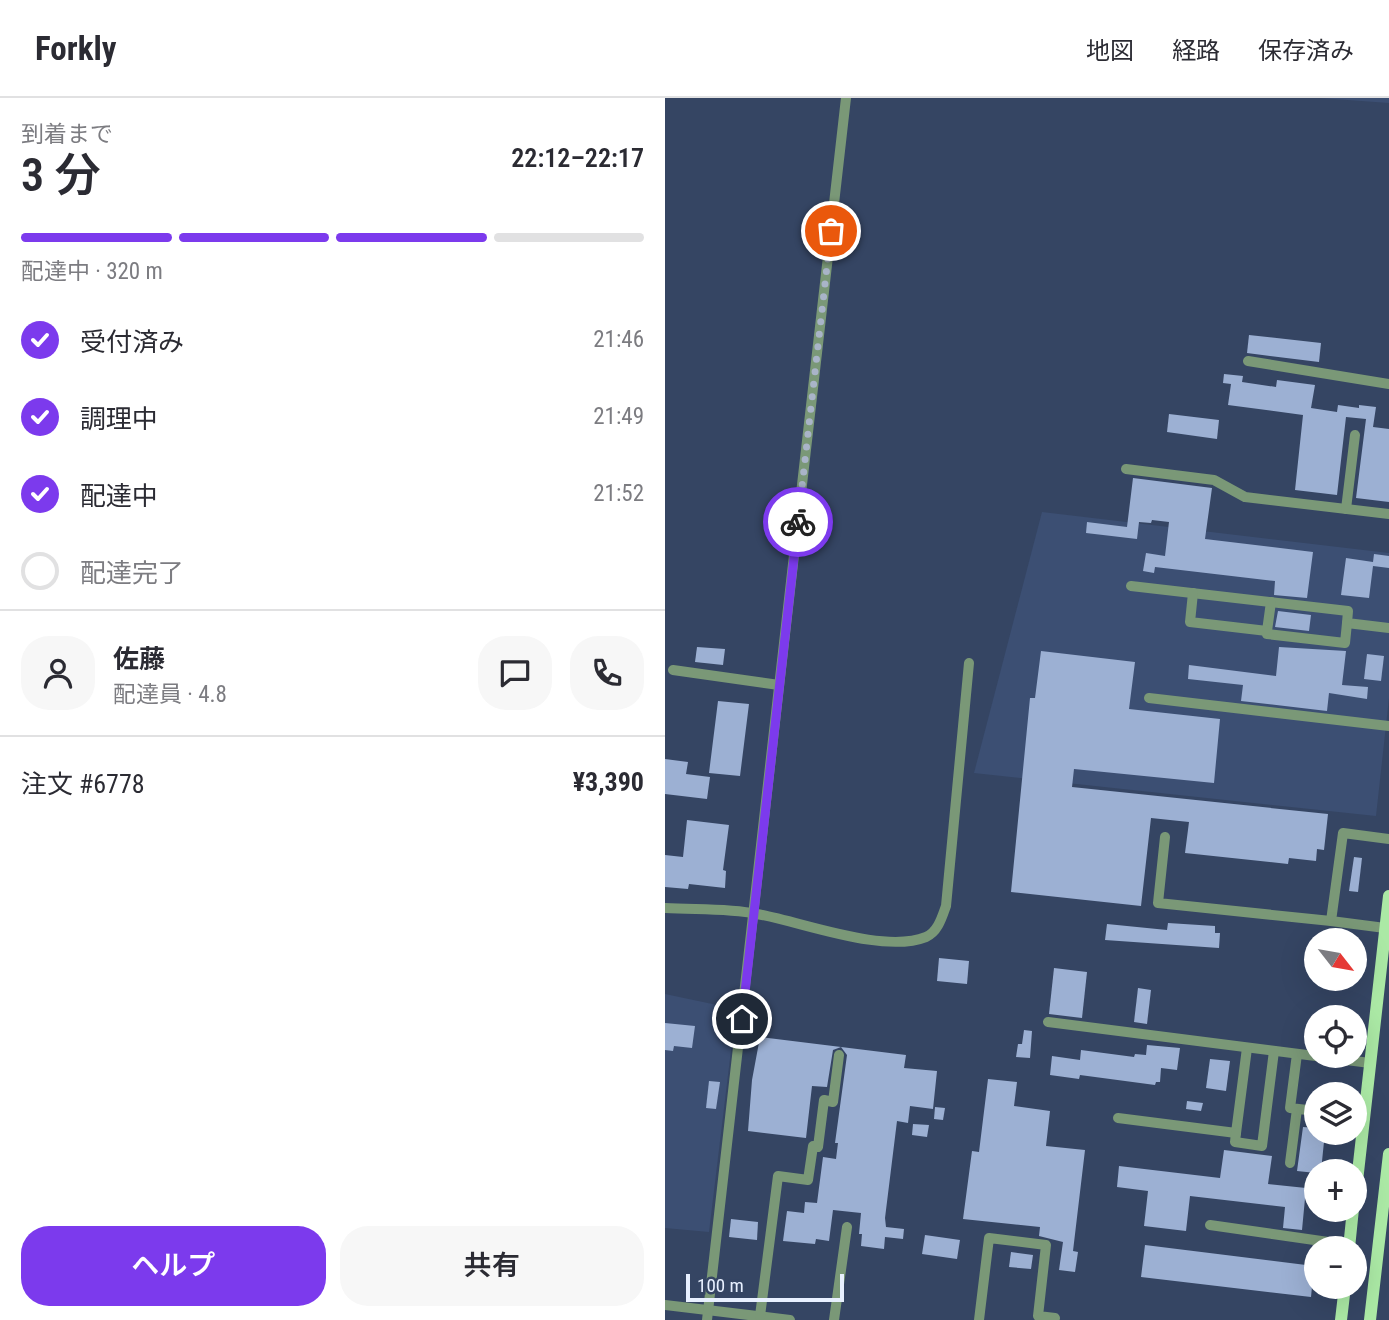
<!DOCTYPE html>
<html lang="ja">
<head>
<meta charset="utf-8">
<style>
  :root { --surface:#fff; --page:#f7f7f7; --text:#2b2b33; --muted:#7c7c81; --line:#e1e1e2; --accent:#7c3aed }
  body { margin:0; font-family:"Roboto Condensed","Noto Sans JP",sans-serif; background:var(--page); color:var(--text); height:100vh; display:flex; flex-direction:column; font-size:26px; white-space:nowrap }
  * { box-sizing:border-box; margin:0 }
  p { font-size:23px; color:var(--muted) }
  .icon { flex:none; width:38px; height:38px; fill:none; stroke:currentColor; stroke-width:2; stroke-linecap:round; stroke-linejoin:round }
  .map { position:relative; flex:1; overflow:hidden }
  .details { display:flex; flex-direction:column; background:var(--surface); width:665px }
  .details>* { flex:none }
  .needle { width:46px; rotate:121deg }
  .controls { position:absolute; left:639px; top:830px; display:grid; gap:14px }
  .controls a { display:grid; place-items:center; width:63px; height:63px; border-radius:50%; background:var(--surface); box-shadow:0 7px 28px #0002; font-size:35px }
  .scale { position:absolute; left:21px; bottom:18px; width:158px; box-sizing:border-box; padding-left:7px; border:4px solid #e8f0ff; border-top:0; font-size:19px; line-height:24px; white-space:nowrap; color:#e8f0ff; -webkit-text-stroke:5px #354563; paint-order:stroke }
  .pin { position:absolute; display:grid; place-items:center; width:60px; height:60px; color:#fff; margin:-30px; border:4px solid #fff; border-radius:50%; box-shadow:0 2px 7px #0007 }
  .courier { position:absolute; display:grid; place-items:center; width:70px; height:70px; margin:-35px; border:5px solid #7c3aed; border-radius:50%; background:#fff; color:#222; box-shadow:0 2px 9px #0007 }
  .headline em { font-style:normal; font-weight:600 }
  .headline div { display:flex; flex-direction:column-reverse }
  .headline { display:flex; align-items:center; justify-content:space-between; height:119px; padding:0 21px }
  h1 { font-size:46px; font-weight:600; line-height:52px }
  .bar { display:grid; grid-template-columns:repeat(4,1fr); gap:10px 7px; align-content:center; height:84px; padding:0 21px }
  .bar i { height:9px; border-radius:5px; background:var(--line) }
  .bar .current { background:var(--accent) }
  .bar p { grid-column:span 4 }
  .line { display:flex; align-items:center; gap:18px; padding:0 21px; border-top:2px solid var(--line) }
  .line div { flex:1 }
  .round { display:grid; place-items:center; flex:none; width:74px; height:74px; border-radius:28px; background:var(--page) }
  ol { padding:0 21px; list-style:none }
  li { display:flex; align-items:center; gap:21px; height:77px }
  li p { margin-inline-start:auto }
  li .icon { padding:7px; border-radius:50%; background:var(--accent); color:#fff; stroke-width:4 }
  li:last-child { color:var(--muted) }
  li i { width:38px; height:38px; border:4px solid var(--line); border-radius:50% }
  .cta { display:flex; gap:14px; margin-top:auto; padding:14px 21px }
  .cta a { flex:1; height:80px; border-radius:28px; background:var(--accent); color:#fff; font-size:28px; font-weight:600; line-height:80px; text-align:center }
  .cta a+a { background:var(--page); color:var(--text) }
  header { display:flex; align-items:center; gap:42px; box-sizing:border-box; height:98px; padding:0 35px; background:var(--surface); border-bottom:2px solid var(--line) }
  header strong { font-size:33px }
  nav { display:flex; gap:38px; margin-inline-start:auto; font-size:24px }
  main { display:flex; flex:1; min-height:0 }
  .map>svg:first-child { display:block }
  .built { fill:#3c4f73 }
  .building { fill:#9cb0d3 }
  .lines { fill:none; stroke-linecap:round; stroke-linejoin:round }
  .minor { stroke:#7a9877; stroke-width:10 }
  .major { stroke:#abe9a5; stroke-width:12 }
  .done { stroke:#a9b4c8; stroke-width:7; stroke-dasharray:0 12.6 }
  .route { stroke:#7c3aed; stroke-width:9 }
</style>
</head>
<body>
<header>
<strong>Forkly</strong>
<nav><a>地図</a><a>経路</a><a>保存済み</a></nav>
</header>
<main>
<section class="details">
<div class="headline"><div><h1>3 分</h1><p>到着まで</p></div><em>22:12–22:17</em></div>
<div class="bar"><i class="current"></i><i class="current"></i><i class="current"></i><i></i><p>配達中 · 320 m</p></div>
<ol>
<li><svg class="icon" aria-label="check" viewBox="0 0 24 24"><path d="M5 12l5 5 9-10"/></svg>受付済み<p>21:46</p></li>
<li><svg class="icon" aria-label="check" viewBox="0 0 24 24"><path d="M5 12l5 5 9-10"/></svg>調理中<p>21:49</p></li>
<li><svg class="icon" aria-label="check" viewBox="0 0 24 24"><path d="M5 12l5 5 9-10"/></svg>配達中<p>21:52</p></li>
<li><i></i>配達完了</li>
</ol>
<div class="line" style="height:126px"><a class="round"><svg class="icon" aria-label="person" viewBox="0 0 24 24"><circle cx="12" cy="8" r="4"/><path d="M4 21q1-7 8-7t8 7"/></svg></a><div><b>佐藤</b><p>配達員 · 4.8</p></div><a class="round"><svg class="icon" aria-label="chat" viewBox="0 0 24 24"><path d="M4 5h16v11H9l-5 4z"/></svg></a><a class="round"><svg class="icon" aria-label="phone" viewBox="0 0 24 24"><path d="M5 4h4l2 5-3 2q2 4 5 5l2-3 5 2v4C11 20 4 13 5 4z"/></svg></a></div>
<div class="line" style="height:91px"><div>注文 #6778</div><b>¥3,390</b></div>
<div class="cta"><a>ヘルプ</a><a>共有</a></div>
</section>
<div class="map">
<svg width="724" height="1222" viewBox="0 0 724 1222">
  <rect width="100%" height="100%" fill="#354563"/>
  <g class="built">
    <path d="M655 0H724V5Z"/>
    <path d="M377 414 724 455V600L711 718 309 675Z"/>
    <path d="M0 896 71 911 44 1134 0 1130Z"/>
  </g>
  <g class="building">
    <path d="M584 237 656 245 654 264 582 255Z"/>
    <path d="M559 276 578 278 577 284 611 289 612 282 650 287 646 310 672 314 673 307 694 310V307L711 309 708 329 724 331V404L691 400 701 321 681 319 672 397 630 392 638 317 563 307 566 286 558 285Z"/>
    <path d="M504 316 554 322 552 341 502 334Z"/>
    <path d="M468 380 547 390 540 441 648 454 642 500 609 497 610 483 490 469 489 475 478 473 481 455 500 458 504 424 487 422 486 425 474 424 472 441 421 435 422 424 462 429Z"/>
    <path d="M709 456 724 458V470L708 468 704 500 676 497 681 460 708 464Z"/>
    <path d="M613 513 646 517 644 533 610 529Z"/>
    <path d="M32 549 60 551 58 567 30 564Z"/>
    <path d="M614 549 681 553 677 587 703 589 702 601 664 595 662 613 576 603 578 587 523 581 524 567 611 578Z"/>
    <path d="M376 553 470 564 464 611 555 621 549 685 409 671 407 689 663 716 659 752 652 751 651 763 624 760 623 766 520 755 524 724 486 720 476 808 346 794 365 600H370Z"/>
    <path d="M702 556 719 558 716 583 699 581Z"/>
    <path d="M53 603 84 606 75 678 44 675Z"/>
    <path d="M0 661 23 664 21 676 45 679 42 701 0 696Z"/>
    <path d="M22 722 64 727 58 772 61 773 60 790 24 786 23 791 0 789V757L18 759Z"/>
    <path d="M689 759 697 760 693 794 684 793Z"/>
    <path d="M503 825 550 828V835H555L554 850 440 842 442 826 502 832Z"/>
    <path d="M274 860 304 863 302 886 272 883Z"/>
    <path d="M389 870 422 874 417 920 384 916Z"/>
    <path d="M473 890 486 892 482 926 469 924Z"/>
    <path d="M0 925 30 928 27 950 9 948 8 953 0 952Z"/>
    <path d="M359 932 367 933 365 960 351 959 353 946H357Z"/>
    <path d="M95 939 241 957 239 970 272 973 268 1011 245 1008 243 1025 232 1023 220 1120 221 1129 239 1131 238 1141 220 1139 219 1151 196 1148 197 1136H194L196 1115 168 1112 164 1143 151 1141 150 1146 118 1143 122 1113 139 1115 140 1104 152 1105 158 1059 171 1061 173 1045H170L182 957 176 949 168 952 162 989 147 988 141 1040 83 1033 87 982Z"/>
    <path d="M482 947 515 950 512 972 496 970 495 984H491L490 987 415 977 414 981 385 977 387 958 415 962 416 952 469 959 470 956 481 957Z"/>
    <path d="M545 961 565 963 561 993 541 990Z"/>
    <path d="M323 981 352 984 349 1008 385 1013 381 1048 420 1052 408 1153 413 1154 410 1174 394 1172 398 1144 374 1138 375 1129 298 1121 307 1053 314 1054Z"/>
    <path d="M44 983 55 984 51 1011 41 1010Z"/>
    <path d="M522 1003 538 1005 536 1013 521 1011Z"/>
    <path d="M270 1009 280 1010 278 1022 269 1021Z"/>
    <path d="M248 1026 264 1027 262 1039 247 1037Z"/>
    <path d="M638 1029 651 1030V1034H660L656 1073H651V1075L632 1073Z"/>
    <path d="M559 1052 607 1058 603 1086 641 1090 637 1132 618 1130 620 1109 525 1098 521 1133 479 1128 483 1093 452 1089 454 1068 555 1080Z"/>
    <path d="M66 1121 93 1124 92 1142 64 1139Z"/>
    <path d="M260 1137 295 1142 292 1161 257 1156Z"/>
    <path d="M480 1147 649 1168 646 1199 476 1179Z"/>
    <path d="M346 1154 368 1157 366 1171 344 1169Z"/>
  </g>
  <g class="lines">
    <g class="minor">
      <path d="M583 263 724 286"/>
      <path d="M461 371 549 382 580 399 724 416"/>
      <path d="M681 411 690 337"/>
      <path d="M466 488 683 513 682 525 724 530"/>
      <path d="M528 495 525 524 602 533 606 504"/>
      <path d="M602 533V536L680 545 682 525"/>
      <path d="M8 572 114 587"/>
      <path d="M484 600 724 628"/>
      <path d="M500 739 493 805 666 823"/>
      <path d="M0 810C30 812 62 810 92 816 138 824 218 856 261 839 273 834 277 819 281 808L304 565"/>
      <path d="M720 830 666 823 678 735 724 741"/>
      <path d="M383 924 705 965"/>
      <path d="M632 956 625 1010 651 1013"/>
      <path d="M453 1020 571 1035 582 950"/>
      <path d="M571 1035 570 1044 597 1048 609 953"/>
      <path d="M625 1065 632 1011"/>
      <path d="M545 1127 684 1147"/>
      <path d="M0 1207 125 1222"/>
      <path d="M95 1218 113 1078 143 1082 148 1048 153 1049 159 1002 168 1004 174 957"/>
      <path d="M42 1222 181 0"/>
      <path d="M169 1222 182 1129"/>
      <path d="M314 1222 324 1140 381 1147 373 1218 390 1220 389 1222"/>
    </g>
    <g class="major">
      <path d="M690 1101 724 798"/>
      <path d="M684 1150 688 1111"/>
      <path d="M676 1222 680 1188"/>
      <path d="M705 1222 724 1056"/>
    </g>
  </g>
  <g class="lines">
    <path class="done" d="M133 424 166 133"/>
    <path class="route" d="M77 921 133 424"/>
  </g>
</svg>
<div class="controls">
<a><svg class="needle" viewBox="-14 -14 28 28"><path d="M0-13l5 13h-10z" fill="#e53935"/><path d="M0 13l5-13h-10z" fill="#7c7c81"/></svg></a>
<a><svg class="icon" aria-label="locate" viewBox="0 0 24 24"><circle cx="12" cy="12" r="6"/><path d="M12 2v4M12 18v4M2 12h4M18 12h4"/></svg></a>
<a><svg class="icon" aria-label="layers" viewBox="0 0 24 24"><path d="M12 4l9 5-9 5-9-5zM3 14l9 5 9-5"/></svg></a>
<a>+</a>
<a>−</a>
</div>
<div class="scale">100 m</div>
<div class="pin" style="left:166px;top:133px;background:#ea580c"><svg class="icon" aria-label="bag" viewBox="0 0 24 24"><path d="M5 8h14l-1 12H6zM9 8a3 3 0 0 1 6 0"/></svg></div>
<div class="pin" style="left:77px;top:921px;background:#1f2937"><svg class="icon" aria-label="home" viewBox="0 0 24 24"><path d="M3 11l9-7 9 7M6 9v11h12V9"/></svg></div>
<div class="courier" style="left:133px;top:424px"><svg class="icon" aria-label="bike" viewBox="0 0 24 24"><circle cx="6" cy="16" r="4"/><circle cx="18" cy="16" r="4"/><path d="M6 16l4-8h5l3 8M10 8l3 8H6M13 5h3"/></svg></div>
</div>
</main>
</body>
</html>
